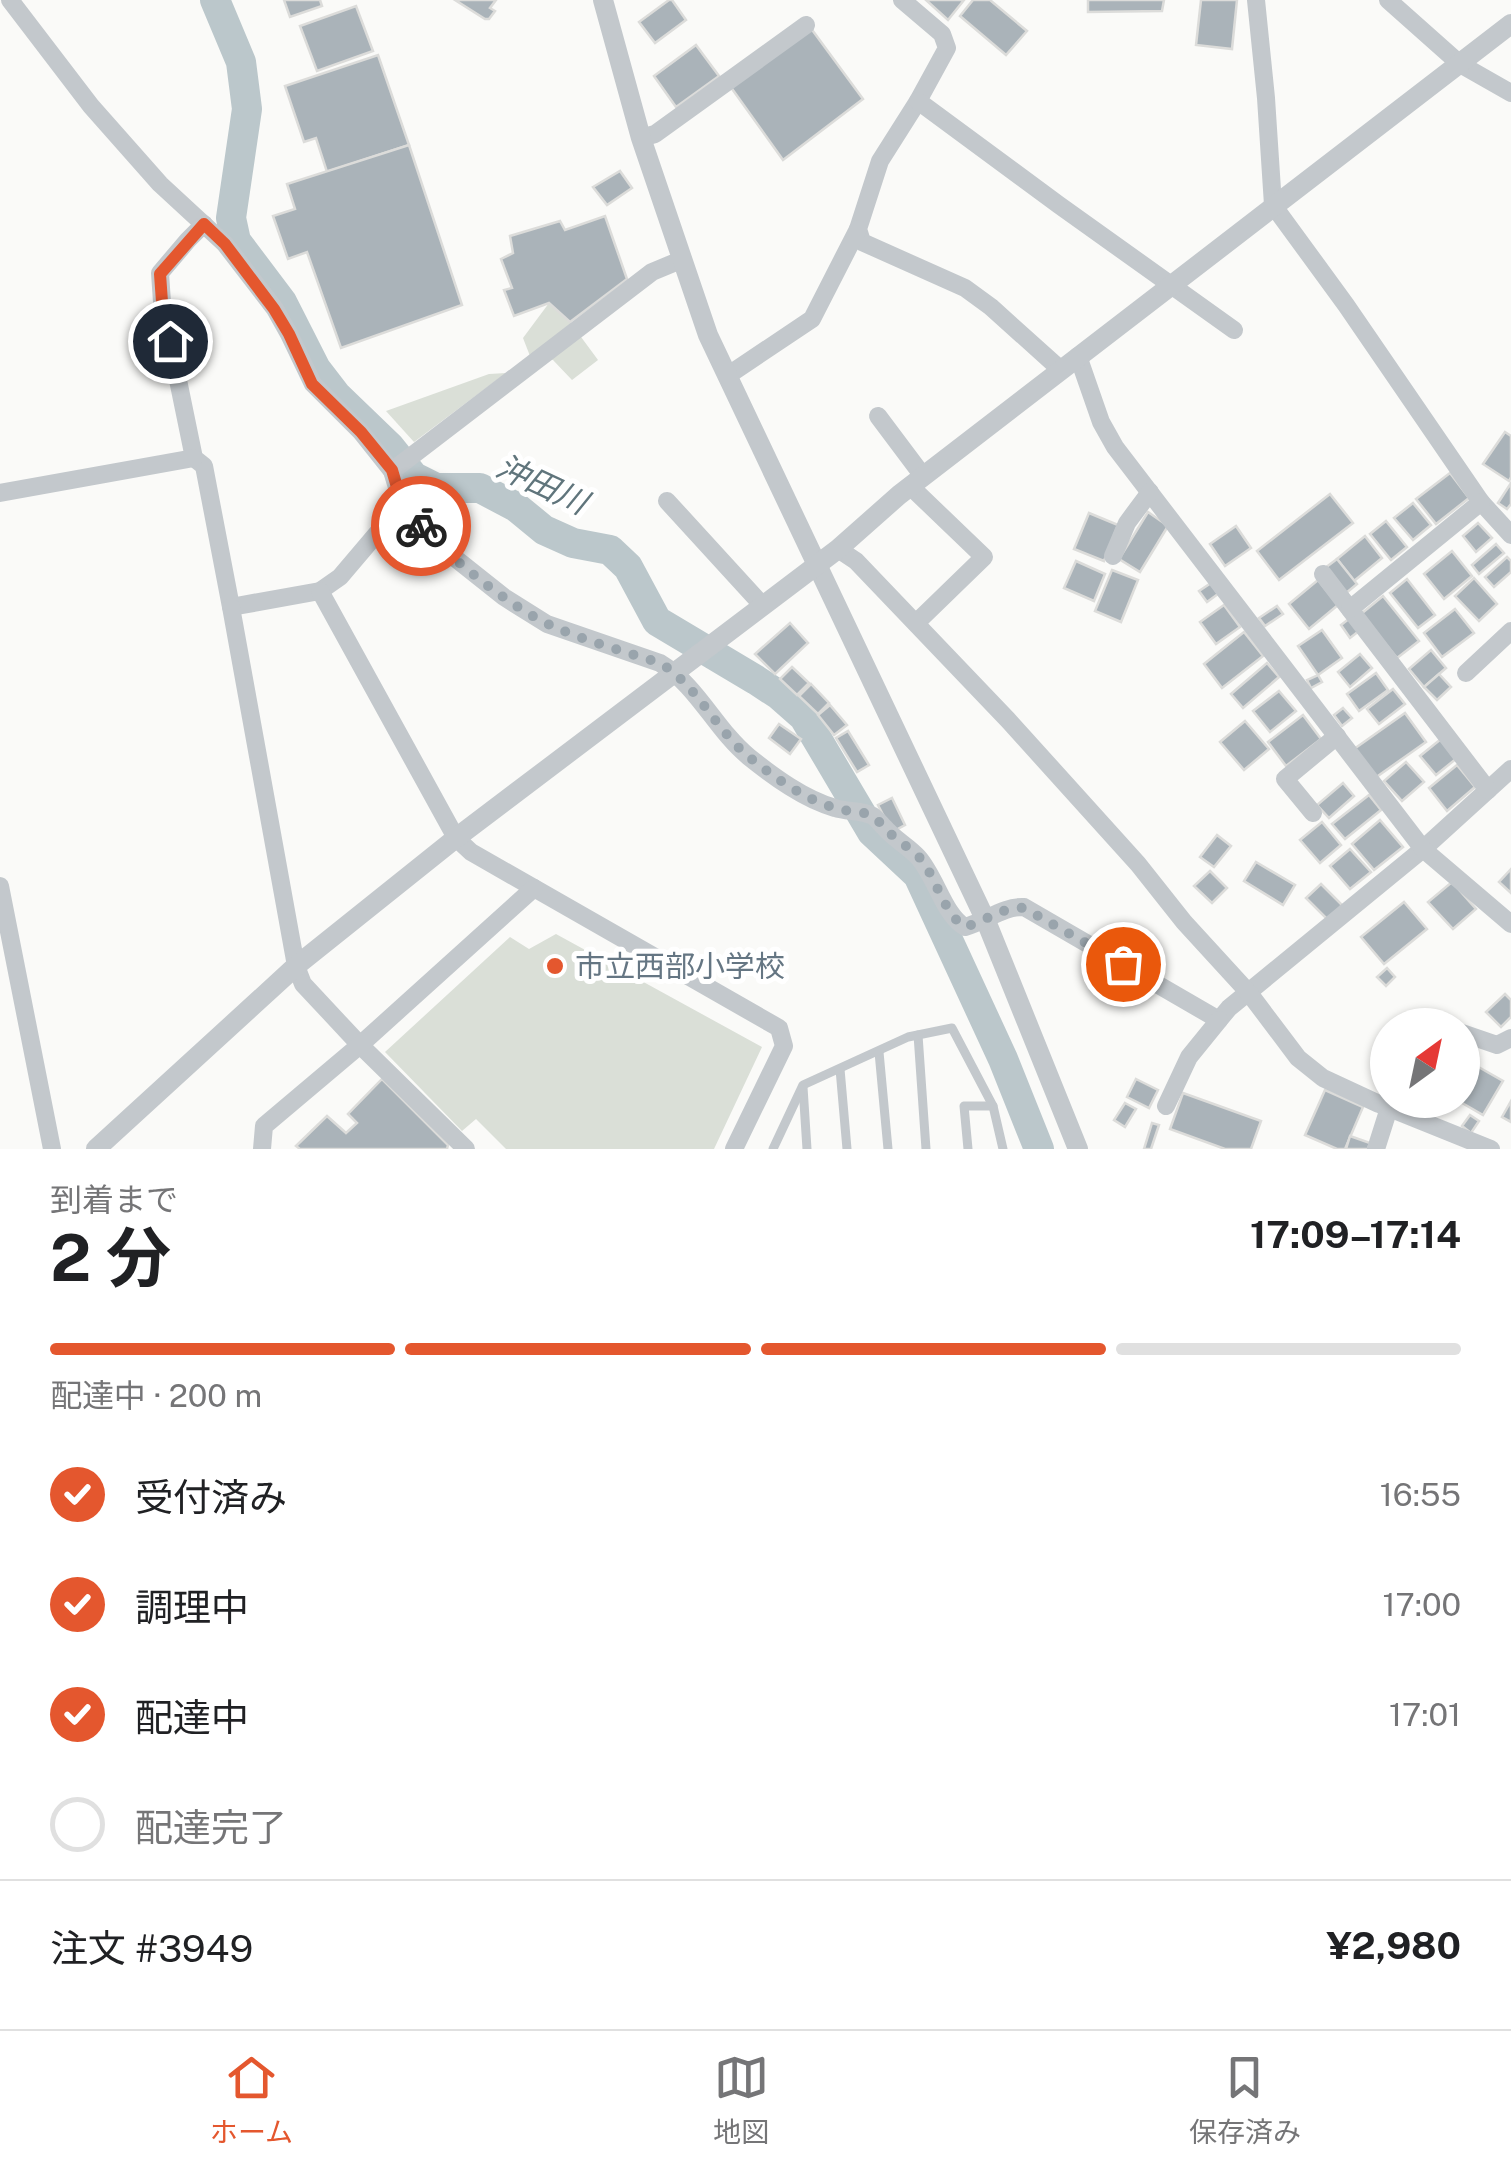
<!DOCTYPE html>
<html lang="ja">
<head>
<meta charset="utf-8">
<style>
  :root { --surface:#fff; --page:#f2f2f2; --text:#202124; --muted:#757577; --line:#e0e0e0; --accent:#e4572e }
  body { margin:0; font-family:"Public Sans","Noto Sans JP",sans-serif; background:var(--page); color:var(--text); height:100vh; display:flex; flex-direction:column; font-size:38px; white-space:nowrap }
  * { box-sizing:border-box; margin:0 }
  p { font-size:32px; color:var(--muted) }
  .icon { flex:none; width:55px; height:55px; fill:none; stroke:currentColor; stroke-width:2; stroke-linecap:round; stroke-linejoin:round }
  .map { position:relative; height:1149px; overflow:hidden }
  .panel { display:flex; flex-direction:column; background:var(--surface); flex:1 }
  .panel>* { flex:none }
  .needle { width:65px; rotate:33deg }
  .tools { position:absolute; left:1370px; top:1008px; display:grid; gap:20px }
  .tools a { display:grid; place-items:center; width:110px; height:110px; border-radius:50%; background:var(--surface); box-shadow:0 2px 8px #0004; font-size:50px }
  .pin { position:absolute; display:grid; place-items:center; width:85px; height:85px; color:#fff; margin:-42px; border:5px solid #fff; border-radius:50%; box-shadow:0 2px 10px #0007 }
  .courier { position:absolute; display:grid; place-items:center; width:100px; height:100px; margin:-50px; border:8px solid #e4572e; border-radius:50%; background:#fff; color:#222; box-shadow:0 2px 12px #0007 }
  .headline em { font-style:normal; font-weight:700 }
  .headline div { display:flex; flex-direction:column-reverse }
  .headline { display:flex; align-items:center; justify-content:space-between; height:170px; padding:0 50px }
  h1 { font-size:65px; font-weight:700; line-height:75px }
  .bar { display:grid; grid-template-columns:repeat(4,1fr); gap:15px 10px; align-content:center; height:120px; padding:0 50px }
  .bar i { height:12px; border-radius:8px; background:var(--line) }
  .bar .current { background:var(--accent) }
  .bar p { grid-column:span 4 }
  .line { display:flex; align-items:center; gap:25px; padding:0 50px; border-top:2px solid var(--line) }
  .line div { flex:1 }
  ol { padding:0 50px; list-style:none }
  li { display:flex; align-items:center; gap:30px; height:110px }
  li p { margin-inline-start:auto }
  li .icon { padding:10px; border-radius:50%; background:var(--accent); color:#fff; stroke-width:4 }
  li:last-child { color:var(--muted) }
  li i { width:55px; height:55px; border:5px solid var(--line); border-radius:50% }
  .tab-bar { display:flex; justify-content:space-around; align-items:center; height:140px; border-top:2px solid var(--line); background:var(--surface); font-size:28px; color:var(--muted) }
  .tab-bar a { display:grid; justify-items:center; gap:5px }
  .tab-bar .current { color:var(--accent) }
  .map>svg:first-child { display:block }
  .green { fill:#dadfd7 }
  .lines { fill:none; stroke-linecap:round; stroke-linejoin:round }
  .river { stroke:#bbc7cb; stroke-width:30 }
  .building { fill:#aab3b9; stroke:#dcdcda; stroke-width:2.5 }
  .service { stroke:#c3c8cc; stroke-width:9 }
  .minor { stroke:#c3c8cc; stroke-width:18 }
  .tertiary { stroke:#c3c8cc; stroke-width:20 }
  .done { stroke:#99a4ac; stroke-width:10; stroke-dasharray:0 18 }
  .route { stroke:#e4572e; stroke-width:12 }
  .poi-dot { fill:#e4572e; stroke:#fff; stroke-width:4 }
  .labels { text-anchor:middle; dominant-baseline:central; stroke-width:10; stroke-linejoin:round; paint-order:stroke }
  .poi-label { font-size:30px; fill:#657683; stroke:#fff; text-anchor:start }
  .water-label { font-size:32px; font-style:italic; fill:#60757c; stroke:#fff }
</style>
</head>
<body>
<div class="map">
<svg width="1511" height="1149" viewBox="0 0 1511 1149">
  <rect width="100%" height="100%" fill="#fafaf8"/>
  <g class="green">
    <path d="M549 303 570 322 598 360 572 380 553 360 530 356 523 338Z"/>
    <path d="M506 373 414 442 386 411 489 374Z"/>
    <path d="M556 934 762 1047 714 1149H506L476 1119 462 1131 385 1052 510 937 529 949Z"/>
  </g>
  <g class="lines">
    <path class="river" d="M215 0 241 62 247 109 231 218 236 241 282 302 316 369 336 395 390 447 414 477 436 488H480L516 507 544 530 573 543 610 550 628 567 657 621 756 680 779 695 804 717 872 832 918 875 1003 1059 1039 1149"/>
  </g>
  <g class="building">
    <path d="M284 0H320L322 6 290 17Z"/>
    <path d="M455 0H496L490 8 495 11 489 19H485Z"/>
    <path d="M669 0H672L686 20 655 43 639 22Z"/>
    <path d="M926 0H964L948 20Z"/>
    <path d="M973 0H990L1027 31 1006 55 960 16Z"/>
    <path d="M1088 0H1164L1162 11 1088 12Z"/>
    <path d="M1201 0H1237L1232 49 1196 45Z"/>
    <path d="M356 6 373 51 317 71 300 26Z"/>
    <path d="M810 27 863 99 783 160 730 86Z"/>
    <path d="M696 45 719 76 676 107 654 76Z"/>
    <path d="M378 55 409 145 327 172 316 138 304 142 285 86Z"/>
    <path d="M409 145 462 305 341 348 307 252 288 259 273 216 295 209 287 184Z"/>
    <path d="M620 171 632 188 607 205 593 187Z"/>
    <path d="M605 216 627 279 570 322 549 303 514 316 504 290 512 288 501 259 513 253 510 236 560 221 565 230Z"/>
    <path d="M1505 432 1511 436V477L1509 481 1483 464Z"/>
    <path d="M1450 473 1469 498 1436 524 1416 499Z"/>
    <path d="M1511 483V504L1507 509 1498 503Z"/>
    <path d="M1330 494 1353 523 1279 580 1257 551Z"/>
    <path d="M1413 503 1431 525 1413 540 1394 518Z"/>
    <path d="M1148 512 1168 526 1140 572 1119 559Z"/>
    <path d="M1089 513 1118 525 1104 561 1074 549Z"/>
    <path d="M1386 521 1407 547 1391 560 1370 534Z"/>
    <path d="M1478 523 1492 538 1476 552 1463 536Z"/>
    <path d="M1236 526 1251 548 1225 566 1210 544Z"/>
    <path d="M1365 536 1382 558 1354 581 1337 559Z"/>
    <path d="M1496 544 1504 553 1479 574 1472 565Z"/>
    <path d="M1452 551 1472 576 1444 599 1424 574Z"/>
    <path d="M1507 557 1511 561V572L1494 587 1485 577Z"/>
    <path d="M1337 559 1357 584 1345 594 1325 568Z"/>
    <path d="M1076 561 1105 574 1094 601 1064 588Z"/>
    <path d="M1112 570 1138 580 1121 622 1095 611Z"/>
    <path d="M1474 578 1497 604 1479 621 1455 596Z"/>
    <path d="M1407 579 1435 615 1418 628 1390 593Z"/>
    <path d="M1318 580 1338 605 1309 629 1289 604Z"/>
    <path d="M1211 583 1218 594 1207 602 1199 591Z"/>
    <path d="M1383 596 1419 641 1397 658 1361 614Z"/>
    <path d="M1224 605 1240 627 1216 644 1200 622Z"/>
    <path d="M1277 606 1283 614 1265 626 1259 618Z"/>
    <path d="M1455 609 1474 633 1442 657 1424 633Z"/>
    <path d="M1350 618 1359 631 1350 638 1341 625Z"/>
    <path d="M790 623 808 643 775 674 755 654Z"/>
    <path d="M1322 630 1342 658 1318 675 1298 646Z"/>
    <path d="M1244 632 1263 656 1222 688 1204 664Z"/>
    <path d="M1431 650 1446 668 1424 687 1409 669Z"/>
    <path d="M1360 654 1372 668 1350 687 1338 672Z"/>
    <path d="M1267 663 1279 677 1243 708 1231 694Z"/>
    <path d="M792 667 809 683 797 695 780 679Z"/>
    <path d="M1376 673 1388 690 1359 711 1347 694Z"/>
    <path d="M1439 674 1451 687 1437 700 1424 687Z"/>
    <path d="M1318 675 1322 682 1311 688 1307 680Z"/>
    <path d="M811 684 829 703 818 714 799 696Z"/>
    <path d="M1393 689 1405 704 1379 724 1367 709Z"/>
    <path d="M1279 691 1296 711 1270 732 1253 711Z"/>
    <path d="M830 705 847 725 834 735 818 715Z"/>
    <path d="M1343 708 1352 718 1342 726 1334 715Z"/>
    <path d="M1405 713 1426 742 1375 778 1354 749Z"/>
    <path d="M1303 715 1321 739 1286 766 1268 742Z"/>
    <path d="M1245 721 1269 749 1244 770 1220 742Z"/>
    <path d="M779 724 801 739 790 754 769 738Z"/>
    <path d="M848 731 869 765 857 772 836 738Z"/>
    <path d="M1441 739 1457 758 1436 775 1420 756Z"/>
    <path d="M1406 762 1424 782 1402 801 1384 781Z"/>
    <path d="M1457 765 1475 787 1447 811 1429 788Z"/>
    <path d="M1343 783 1354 796 1329 818 1317 805Z"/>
    <path d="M1369 795 1381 810 1345 839 1332 824Z"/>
    <path d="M892 798 905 825 892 832 878 805Z"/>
    <path d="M1380 820 1403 847 1374 870 1352 844Z"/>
    <path d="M1322 822 1341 845 1320 863 1300 840Z"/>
    <path d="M1217 835 1231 846 1214 867 1200 857Z"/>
    <path d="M1350 849 1371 872 1350 889 1330 866Z"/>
    <path d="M1256 862 1295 885 1283 905 1244 881Z"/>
    <path d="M1511 869V893L1499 882Z"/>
    <path d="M1210 871 1227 888 1212 903 1194 886Z"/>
    <path d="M1452 882 1476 909 1453 929 1428 902Z"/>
    <path d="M1321 884 1342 905 1328 920 1306 898Z"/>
    <path d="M1404 902 1427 929 1384 964 1361 937Z"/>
    <path d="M1387 968 1395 977 1386 986 1377 977Z"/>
    <path d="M1505 994 1511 1000V1017L1501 1027 1486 1012Z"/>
    <path d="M1475 1065 1503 1081 1483 1115 1457 1100H1462V1086Z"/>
    <path d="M382 1079 448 1145 447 1149H300L296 1146 327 1116 346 1133 357 1123 348 1114Z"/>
    <path d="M1136 1079 1158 1090 1149 1108 1127 1097Z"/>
    <path d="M1325 1090 1363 1107 1345 1149H1337L1305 1135Z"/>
    <path d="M1183 1093 1261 1121 1251 1149H1225L1170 1129Z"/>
    <path d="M1511 1101V1122L1502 1117Z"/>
    <path d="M1125 1103 1136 1109 1125 1127 1114 1120Z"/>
    <path d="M1470 1115 1479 1121 1471 1133 1462 1126Z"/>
    <path d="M1152 1123 1159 1125 1151 1149H1144Z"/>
    <path d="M1350 1136 1370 1143 1368 1149H1346Z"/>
  </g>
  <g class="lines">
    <g class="service">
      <path d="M918 1035 926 1149"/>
      <path d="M879 1052 888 1149"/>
      <path d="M840 1069 847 1149"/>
      <path d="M803 1087 807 1149"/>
      <path d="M773 1149 803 1085 908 1037 952 1028 993 1106 1003 1149"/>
      <path d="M968 1149 964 1106H993"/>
    </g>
    <g class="minor">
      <path d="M10 0 91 106 160 184 225 244 275 309 289 334 313 384 361 432 392 471 402 504 436 543 504 597 547 624 660 663C698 686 715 729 749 757 774 777 804 799 835 808 847 812 863 810 873 816 875 817 882 825 884 827 894 839 908 846 918 857 936 877 944 915 965 927 986 921 1004 906 1024 907L1219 1020 1229 1008 1423 849 1511 769"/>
      <path d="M902 0 942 34 947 48 918 101 880 161 858 229 862 242 965 288 991 307 1061 370"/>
      <path d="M1256 0 1266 98 1273 205 1346 305 1481 502 1511 535"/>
      <path d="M1388 0 1460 64 1511 93"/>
      <path d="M918 101 1059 205 1234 330"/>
      <path d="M641 138 655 134 806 25"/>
      <path d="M204 224 188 240 160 273 162 302 194 458 204 466 231 607 320 591 340 577 402 504"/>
      <path d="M1078 356 1101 422 1115 447 1423 849 1511 924"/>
      <path d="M727 376 812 319 858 229"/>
      <path d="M878 416 923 476"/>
      <path d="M392 471 652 272 681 260"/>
      <path d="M910 486 984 557 916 623"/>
      <path d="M0 493 194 458"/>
      <path d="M667 501 763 606"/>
      <path d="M838 549 856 561 1008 720 1138 864 1184 922 1249 993 1298 1058 1323 1078 1379 1104 1491 1149"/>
      <path d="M1113 556 1127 523 1150 492"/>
      <path d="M1323 574 1488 790"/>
      <path d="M320 591 456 838 471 852 779 1028 784 1046 734 1149"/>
      <path d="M231 607 296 966 303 984 360 1045 466 1149"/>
      <path d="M1350 609 1481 502"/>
      <path d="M1466 673 1511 631"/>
      <path d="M1313 813 1285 779 1337 736"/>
      <path d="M0 886 52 1149"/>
      <path d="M1462 1033 1497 1045 1511 1038"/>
      <path d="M1166 1106 1189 1057 1219 1020"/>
      <path d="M262 1149 264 1126 360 1045 534 888"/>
      <path d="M1376 1149 1389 1108"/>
    </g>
    <g class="tertiary">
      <path d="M603 0 641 138 708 335 986 921 1078 1149"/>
      <path d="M96 1149 296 966 456 838 838 549 899 495 1511 24"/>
    </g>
  </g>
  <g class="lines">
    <path class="done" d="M421 526C448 557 512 608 550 625 585 641 623 651 660 663 698 686 715 729 749 757 774 777 804 799 835 808 847 812 863 811 873 816 875 817 882 825 884 827 894 839 908 846 919 857 936 876 944 915 965 927 986 921 1004 906 1024 908L1123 964"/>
    <path class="route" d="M170 341 162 302 160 274 204 224 225 244 274 309 289 334 312 384 361 432 392 470 402 504 421 526"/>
  </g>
  <circle class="poi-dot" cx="555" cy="966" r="10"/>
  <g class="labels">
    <g class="poi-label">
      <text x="575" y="966">市立西部小学校</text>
    </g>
    <g class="water-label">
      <text transform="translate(542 484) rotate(25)">沖田川</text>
    </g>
  </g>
</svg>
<div class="tools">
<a><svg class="needle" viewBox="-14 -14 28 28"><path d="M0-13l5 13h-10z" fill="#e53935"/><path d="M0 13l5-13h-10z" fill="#757577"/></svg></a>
</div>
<div class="pin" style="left:1123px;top:964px;background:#ea580c"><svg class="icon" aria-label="bag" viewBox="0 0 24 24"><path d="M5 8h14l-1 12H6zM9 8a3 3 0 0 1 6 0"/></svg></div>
<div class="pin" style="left:170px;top:341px;background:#1f2937"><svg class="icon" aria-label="home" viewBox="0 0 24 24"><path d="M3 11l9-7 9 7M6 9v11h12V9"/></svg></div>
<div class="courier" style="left:421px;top:526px"><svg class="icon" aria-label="bike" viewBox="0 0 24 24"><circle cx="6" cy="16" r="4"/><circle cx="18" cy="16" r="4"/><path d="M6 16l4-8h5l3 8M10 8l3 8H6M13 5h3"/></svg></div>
</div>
<section class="panel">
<div class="headline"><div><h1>2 分</h1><p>到着まで</p></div><em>17:09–17:14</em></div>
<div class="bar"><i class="current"></i><i class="current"></i><i class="current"></i><i></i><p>配達中 · 200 m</p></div>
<ol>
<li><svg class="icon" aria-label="check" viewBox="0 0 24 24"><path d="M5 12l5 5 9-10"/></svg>受付済み<p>16:55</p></li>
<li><svg class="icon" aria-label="check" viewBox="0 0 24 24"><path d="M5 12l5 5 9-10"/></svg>調理中<p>17:00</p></li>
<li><svg class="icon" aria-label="check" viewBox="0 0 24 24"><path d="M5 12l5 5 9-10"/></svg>配達中<p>17:01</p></li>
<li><i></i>配達完了</li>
</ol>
<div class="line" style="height:130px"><div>注文 #3949</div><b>¥2,980</b></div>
</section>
<nav class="tab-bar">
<a class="current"><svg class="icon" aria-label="home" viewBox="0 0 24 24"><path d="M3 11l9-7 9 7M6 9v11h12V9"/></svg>ホーム</a>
<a><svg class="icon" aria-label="map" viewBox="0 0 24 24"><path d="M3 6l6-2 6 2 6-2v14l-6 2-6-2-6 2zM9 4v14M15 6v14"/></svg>地図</a>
<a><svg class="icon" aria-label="saved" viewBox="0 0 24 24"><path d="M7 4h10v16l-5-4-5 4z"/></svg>保存済み</a>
</nav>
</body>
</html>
